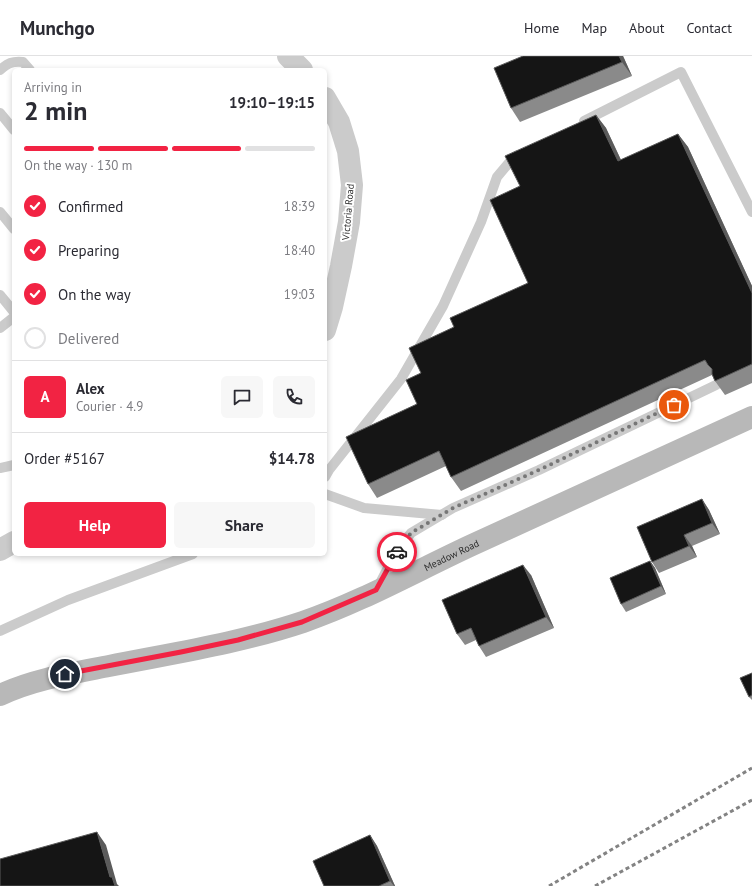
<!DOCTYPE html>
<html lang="en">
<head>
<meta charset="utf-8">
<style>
  :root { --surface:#fff; --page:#f7f7f7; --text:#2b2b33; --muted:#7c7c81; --line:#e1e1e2; --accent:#f22343 }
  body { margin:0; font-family:"PT Sans",sans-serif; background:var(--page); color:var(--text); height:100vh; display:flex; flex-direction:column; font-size:15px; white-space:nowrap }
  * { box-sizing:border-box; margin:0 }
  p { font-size:13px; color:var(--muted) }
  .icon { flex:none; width:22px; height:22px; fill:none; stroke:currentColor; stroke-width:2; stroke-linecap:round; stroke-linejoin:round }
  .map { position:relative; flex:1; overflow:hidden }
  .panel { position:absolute; left:12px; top:12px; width:315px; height:488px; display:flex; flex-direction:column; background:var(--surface); border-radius:6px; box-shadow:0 2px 6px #0003 }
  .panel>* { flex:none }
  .pin { position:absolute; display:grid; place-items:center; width:34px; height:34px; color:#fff; margin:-17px; border:2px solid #fff; border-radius:50%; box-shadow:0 1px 4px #0007 }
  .courier { position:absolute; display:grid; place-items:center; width:40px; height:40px; margin:-20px; border:3px solid #f22343; border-radius:50%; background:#fff; color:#222; box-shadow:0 1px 5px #0007 }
  .headline em { font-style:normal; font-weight:700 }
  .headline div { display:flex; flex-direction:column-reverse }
  .headline { display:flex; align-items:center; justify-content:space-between; height:68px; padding:0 12px }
  h1 { font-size:26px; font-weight:700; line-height:30px }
  .bar { display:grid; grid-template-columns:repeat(4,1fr); gap:6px 4px; align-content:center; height:48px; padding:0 12px }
  .bar i { height:5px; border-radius:3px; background:var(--line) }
  .bar .active { background:var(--accent) }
  .bar p { grid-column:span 4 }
  .line { display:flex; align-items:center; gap:10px; padding:0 12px; border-top:1px solid var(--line) }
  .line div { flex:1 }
  .round { display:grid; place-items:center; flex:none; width:42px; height:42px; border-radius:6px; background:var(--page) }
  ol { padding:0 12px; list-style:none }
  li { display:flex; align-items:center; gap:12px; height:44px }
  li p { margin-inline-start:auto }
  li .icon { padding:4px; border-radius:50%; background:var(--accent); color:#fff; stroke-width:4 }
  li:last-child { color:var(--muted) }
  li i { width:22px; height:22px; border:2px solid var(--line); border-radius:50% }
  .button { display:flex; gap:8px; margin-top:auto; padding:8px 12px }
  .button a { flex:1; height:46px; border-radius:6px; background:var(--accent); color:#fff; font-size:16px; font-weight:700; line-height:46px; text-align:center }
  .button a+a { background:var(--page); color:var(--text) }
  header { display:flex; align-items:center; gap:24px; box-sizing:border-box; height:56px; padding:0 20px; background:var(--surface); border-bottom:1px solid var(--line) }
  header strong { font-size:19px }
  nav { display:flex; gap:22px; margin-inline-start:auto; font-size:14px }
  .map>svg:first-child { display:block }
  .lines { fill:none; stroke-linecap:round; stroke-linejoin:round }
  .service { stroke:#cbcbcb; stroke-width:10 }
  .tertiary { stroke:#cbcbcb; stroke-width:22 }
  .secondary { stroke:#b8b8b8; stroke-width:22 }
  .rail { stroke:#838383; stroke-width:3; stroke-dasharray:4 3; stroke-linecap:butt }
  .wall { fill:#8a8a8a }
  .shaded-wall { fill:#5b5b5b }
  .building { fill:#151515; stroke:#5b5b5b }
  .done { stroke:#777; stroke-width:4; stroke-dasharray:0 7.2 }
  .route { stroke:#f22343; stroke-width:5 }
  .labels { text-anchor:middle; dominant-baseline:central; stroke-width:4; stroke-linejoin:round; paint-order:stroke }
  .street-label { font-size:10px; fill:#2e2e2e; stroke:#fff }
</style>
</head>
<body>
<header>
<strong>Munchgo</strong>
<nav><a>Home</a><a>Map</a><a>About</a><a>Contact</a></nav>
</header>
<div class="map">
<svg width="752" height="830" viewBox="0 0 752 830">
  <rect width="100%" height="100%" fill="#fff"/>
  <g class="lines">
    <g class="service">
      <path d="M0 14C8 7 12 5 23 6L30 14"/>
      <path d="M0 57 14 74"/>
      <path d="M584 65 681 16 752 156"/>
      <path d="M0 156 14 173"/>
      <path d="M0 239 14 256"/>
      <path d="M0 272 14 261"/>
      <path d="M0 412 14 409"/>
      <path d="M325 421 329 414 401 323 443 250 481 166 497 121 513 102 518 99"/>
      <path d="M325 438 364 452 442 459"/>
      <path d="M378 531 395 498 411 477 453 452 539 414 716 329"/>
      <path d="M0 575 68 544 193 498"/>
    </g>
    <g class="tertiary">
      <path d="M288 0 302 14"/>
      <path d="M325 42 339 66 348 95 352 129 349 166 341 210 332 251 325 274"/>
      <path d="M0 494 14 486"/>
    </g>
    <path class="secondary" id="s1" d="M0 639C34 623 73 617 109 610 174 597 240 587 303 566 361 546 416 515 472 489 565 446 659 404 752 361"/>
    <g class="rail">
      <path d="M549 830 752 712"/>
      <path d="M595 830 752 744"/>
    </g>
  </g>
  <g class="wall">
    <path d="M523 0H623L632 20 520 66 511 52Z"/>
    <path d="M596 59 606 72 621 104 678 78 688 91 752 230V327L725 339 715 325 712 319 461 435 451 421 446 410 377 442 368 428 417 348 421 317 454 271 528 227 520 130Z"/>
    <path d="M702 443 709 454 720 478 692 490 697 501 659 517 652 506Z"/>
    <path d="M650 505 655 512 666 538 626 556 621 548Z"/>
    <path d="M531 519 554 572 486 601 479 590 476 584 465 589 457 578Z"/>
    <path d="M752 617V644L749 641Z"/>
    <path d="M370 779 377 790 395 830H324Z"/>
  </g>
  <g class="shaded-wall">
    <path d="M619 0H623L632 20 622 6Z"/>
    <path d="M596 59 606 72 628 119 618 105Z"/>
    <path d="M678 78 688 91 752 230V237Z"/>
    <path d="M702 443 709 454 720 478 712 467Z"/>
    <path d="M684 479 692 490 697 501 689 490Z"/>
    <path d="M650 505 655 512 666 538 661 530Z"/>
    <path d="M523 509 531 519 554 572 546 561Z"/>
    <path d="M97 776 106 789 117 828 119 830H115L110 821Z"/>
    <path d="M370 779 377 790 395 830H394L390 825Z"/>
  </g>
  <g class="building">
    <path d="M523 0H619L622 6 511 52 494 12Z"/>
    <path d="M596 59 618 105 678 78 752 237V308L715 325 712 318V313L708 309 705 304 451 421 439 395 368 428 346 381 417 348 406 324 421 317 409 292 454 271 450 262 528 227 490 144 520 130 505 100Z"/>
    <path d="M702 443 712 467 684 479 689 490 652 506 637 471Z"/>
    <path d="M650 505 661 530 621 548 610 522Z"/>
    <path d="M523 509 546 561 479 590 471 572 457 578 442 544Z"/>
    <path d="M752 617V639L749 641 740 622Z"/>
    <path d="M97 776 110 821H112L115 830H0V803Z"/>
    <path d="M370 779 390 825 379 830H324L313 805Z"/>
  </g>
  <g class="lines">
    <path class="done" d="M397 496 411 477 453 452 539 414 674 349"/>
    <path class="route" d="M65 618 181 596 238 584 302 566 376 534 397 496"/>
  </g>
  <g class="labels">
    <g class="street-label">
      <text transform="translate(348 156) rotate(-85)">Victoria Road</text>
      <text stroke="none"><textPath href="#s1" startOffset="475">Meadow Road</textPath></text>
    </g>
  </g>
</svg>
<div class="pin" style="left:674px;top:349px;background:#ea580c"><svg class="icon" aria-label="bag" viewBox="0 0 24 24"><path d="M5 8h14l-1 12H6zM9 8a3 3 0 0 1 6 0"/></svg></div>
<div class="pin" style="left:65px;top:618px;background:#1f2937"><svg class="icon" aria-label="home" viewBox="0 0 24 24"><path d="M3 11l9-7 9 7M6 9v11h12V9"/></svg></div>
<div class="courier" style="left:397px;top:496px"><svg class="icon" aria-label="car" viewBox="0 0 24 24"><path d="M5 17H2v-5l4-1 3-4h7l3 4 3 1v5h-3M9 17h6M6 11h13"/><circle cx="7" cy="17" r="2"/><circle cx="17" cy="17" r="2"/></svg></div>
<section class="panel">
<div class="headline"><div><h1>2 min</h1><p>Arriving in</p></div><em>19:10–19:15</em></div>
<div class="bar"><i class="active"></i><i class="active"></i><i class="active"></i><i></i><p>On the way · 130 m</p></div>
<ol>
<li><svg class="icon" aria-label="check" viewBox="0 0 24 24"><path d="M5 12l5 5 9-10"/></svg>Confirmed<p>18:39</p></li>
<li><svg class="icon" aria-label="check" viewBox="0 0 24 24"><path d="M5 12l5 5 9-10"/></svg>Preparing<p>18:40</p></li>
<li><svg class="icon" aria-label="check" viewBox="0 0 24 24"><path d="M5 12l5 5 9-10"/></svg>On the way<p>19:03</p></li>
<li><i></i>Delivered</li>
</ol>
<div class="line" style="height:72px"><b class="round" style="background:var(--accent);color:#fff">A</b><div><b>Alex</b><p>Courier · 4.9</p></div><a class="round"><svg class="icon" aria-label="chat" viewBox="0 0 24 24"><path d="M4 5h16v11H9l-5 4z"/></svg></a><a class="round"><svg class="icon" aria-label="phone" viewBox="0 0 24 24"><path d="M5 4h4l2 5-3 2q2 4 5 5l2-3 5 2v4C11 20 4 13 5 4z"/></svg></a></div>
<div class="line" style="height:52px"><div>Order #5167</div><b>$14.78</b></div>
<div class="button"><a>Help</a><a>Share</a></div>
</section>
</div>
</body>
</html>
